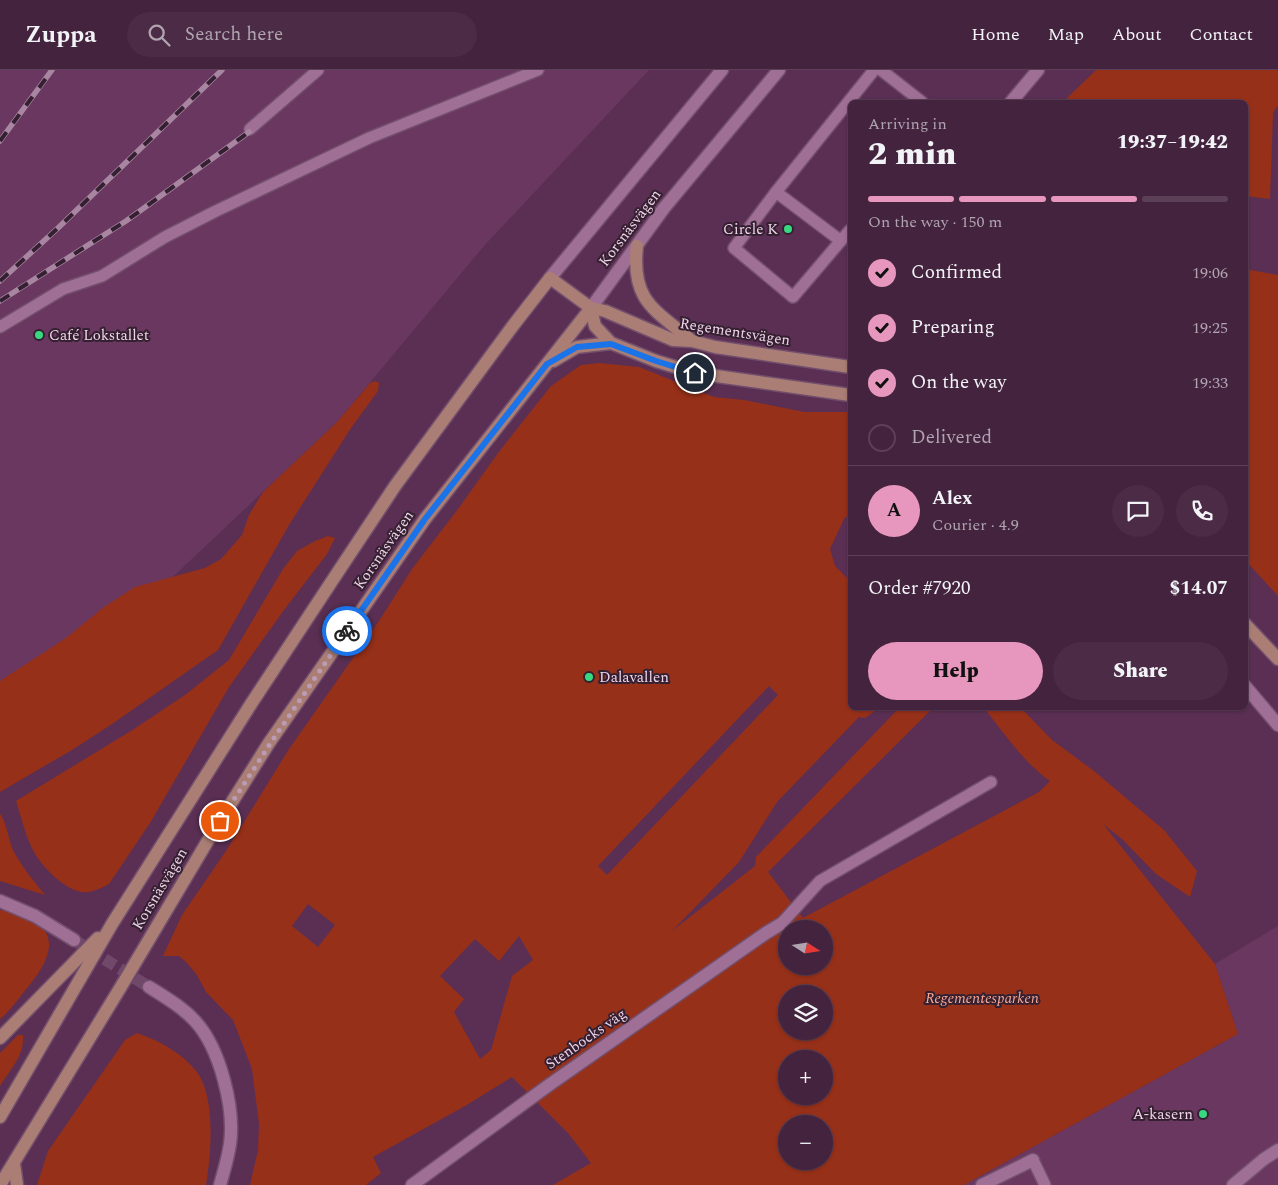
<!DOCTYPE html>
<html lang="en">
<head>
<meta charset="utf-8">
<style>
  :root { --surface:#44233e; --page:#4b2b45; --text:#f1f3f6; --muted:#afa4b0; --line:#5c4058; --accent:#e797bd }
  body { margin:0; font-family:Spectral,serif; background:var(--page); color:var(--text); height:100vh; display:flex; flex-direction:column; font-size:19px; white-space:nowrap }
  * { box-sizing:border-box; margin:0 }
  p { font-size:16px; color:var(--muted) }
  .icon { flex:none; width:28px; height:28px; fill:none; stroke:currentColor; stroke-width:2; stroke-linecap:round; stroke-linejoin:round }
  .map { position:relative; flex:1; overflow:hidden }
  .panel { position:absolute; left:848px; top:30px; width:400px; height:610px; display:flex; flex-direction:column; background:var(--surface); border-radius:8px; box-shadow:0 1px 4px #0004,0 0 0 1px var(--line) }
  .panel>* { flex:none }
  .needle { width:32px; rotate:102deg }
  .tools { position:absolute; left:778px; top:850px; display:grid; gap:10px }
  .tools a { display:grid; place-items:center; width:55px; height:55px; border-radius:50%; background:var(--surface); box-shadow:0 1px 4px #0004,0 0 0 1px var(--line); font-size:25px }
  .pin { position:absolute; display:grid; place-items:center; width:42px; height:42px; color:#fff; margin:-21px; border:2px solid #fff; border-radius:50%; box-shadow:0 1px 5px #0007 }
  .courier { position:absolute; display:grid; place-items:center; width:50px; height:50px; margin:-25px; border:4px solid #1a73e8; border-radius:50%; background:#fff; color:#222; box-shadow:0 1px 6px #0007 }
  .headline em { font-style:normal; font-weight:800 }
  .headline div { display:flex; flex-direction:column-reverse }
  .headline { display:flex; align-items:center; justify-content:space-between; height:85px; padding:0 20px }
  h1 { font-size:32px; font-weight:800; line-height:38px }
  .bar { display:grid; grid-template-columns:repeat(4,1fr); gap:8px 5px; align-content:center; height:60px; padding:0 20px }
  .bar i { height:6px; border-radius:4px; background:var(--line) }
  .bar .on { background:var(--accent) }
  .bar p { grid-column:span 4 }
  .line { display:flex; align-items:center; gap:12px; padding:0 20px; border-top:1px solid var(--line) }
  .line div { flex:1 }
  .round { display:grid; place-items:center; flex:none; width:52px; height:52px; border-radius:26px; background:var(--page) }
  ol { padding:0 20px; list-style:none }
  li { display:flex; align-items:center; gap:15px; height:55px }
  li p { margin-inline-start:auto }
  li .icon { padding:5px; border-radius:50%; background:var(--accent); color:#111; stroke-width:4 }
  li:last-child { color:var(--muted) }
  li i { width:28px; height:28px; border:2px solid var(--line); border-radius:50% }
  .button { display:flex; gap:10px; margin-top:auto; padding:10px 20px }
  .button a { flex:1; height:58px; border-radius:30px; background:var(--accent); color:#111; font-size:20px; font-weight:800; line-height:58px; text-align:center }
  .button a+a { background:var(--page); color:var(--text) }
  header { display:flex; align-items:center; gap:30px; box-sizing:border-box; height:70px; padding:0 25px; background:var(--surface); border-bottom:1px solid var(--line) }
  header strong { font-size:24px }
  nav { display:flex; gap:28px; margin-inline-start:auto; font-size:18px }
  .search { width:350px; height:45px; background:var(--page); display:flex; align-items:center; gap:12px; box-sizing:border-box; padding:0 18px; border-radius:28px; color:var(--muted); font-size:19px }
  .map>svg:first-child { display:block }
  .built { fill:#693760 }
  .green { fill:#973019; fill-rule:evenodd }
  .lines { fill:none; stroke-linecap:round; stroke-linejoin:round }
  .minor-tunnel { stroke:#70486a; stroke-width:12; stroke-dasharray:12 6; stroke-linecap:butt }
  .service-casing { stroke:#734f6d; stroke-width:14 }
  .minor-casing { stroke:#734f6d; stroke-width:15 }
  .tertiary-casing { stroke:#734f6d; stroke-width:15 }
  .secondary-casing { stroke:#734f6d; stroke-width:15 }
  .service { stroke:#a06f96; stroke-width:11 }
  .minor { stroke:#a06f96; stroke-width:12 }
  .tertiary { stroke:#a06f96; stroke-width:12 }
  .secondary { stroke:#aa7e74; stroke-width:12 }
  .rail-casing { stroke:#a885a1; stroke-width:5.5 }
  .rail { stroke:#342030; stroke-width:4; stroke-dasharray:11; stroke-linecap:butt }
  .done { stroke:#bc9bb5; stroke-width:5; stroke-dasharray:0 9 }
  .route { stroke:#1a73e8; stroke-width:6 }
  .poi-dot { fill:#37d880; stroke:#342030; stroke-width:2 }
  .labels { text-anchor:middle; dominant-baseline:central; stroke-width:4; stroke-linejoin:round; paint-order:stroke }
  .street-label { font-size:15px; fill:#f0d5ea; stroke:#342030 }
  .poi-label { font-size:15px; fill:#f0d5ea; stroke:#342030; text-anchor:end }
  .park-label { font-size:15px; font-style:italic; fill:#faa793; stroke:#342030 }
</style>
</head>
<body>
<header>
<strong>Zuppa</strong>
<div class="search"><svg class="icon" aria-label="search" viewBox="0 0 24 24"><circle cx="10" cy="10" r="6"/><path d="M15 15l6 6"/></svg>Search here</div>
<nav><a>Home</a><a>Map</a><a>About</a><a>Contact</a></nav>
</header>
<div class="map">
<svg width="1278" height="1115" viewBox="0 0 1278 1115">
  <rect width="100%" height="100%" fill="#5a2f53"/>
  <g class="built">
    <path d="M0 0H649L484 176 337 352 176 504 56 607 0 645Z"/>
    <path d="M1278 856V1115H964L1238 964 1215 894Z"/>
  </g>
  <g class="green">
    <path d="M1096 0H1278V35L1273 43 1270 129 1245 126V32H1063Z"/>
    <path d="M1245 199 1278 205V526L1245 490Z"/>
    <path d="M599 293 639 297 714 327 744 330 804 342H850V443L844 449 830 479 835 496 850 511V638H879L865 648 859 647 777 732 739 792 672 861 755 796 756 787 899 638H933L768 802 803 848 1039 722 1050 711C1023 692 1004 663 984 638H1021L1052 670 1094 701 1164 760 1197 801 1190 827 1156 804 1122 769 1103 754 1215 894 1238 964 964 1115H553L591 1093 568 1063 512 1007 465 1036 373 1087 381 1103 366 1115H250L258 1080 259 1054 252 999 233 950 206 922 197 905 187 893 179 886H163L182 845 226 781 289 679 379 551 412 499 458 439 498 383 551 316 581 295ZM769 616 778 625 607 805 598 796ZM308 834 335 855 318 877 292 856ZM786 859H824V896H786ZM519 866 533 890 512 906 491 980 480 989 454 942 464 929 440 906 475 869 499 891ZM786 924H824V961H786ZM786 989H824V1026H786ZM786 1054H824V1091H786Z"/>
    <path d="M375 311 379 313 378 321 351 358 289 455 218 580 112 654 72 680 0 722V611L66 568 104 537 135 517 205 498 221 489 242 465 249 445 263 422 337 352 370 313Z"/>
    <path d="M328 466 335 468 327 484 284 540 229 617 150 753 109 814C103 817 96 821 88 822 69 825 42 797 34 782 26 768 21 746 16 731L134 659 185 625 229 590 283 499 297 481 315 471Z"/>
    <path d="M0 744C6 750 9 772 14 782 22 797 34 811 45 825L0 811Z"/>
    <path d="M0 840C62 851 60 881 23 923 16 932 9 942 0 949Z"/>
    <path d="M137 963C160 971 182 983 197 1002 216 1029 211 1084 206 1115H37L48 1081 125 970Z"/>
    <path d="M18 965H23C25 985 10 1000 0 1016V983Z"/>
  </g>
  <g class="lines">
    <path class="minor-tunnel" d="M74 870 149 917"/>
    <defs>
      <g id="service">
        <path d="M881 0 922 32"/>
        <path d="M250 59 318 0"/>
        <path d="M776 122 874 0"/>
        <path d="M841 171 776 122 734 178 793 227 850 160"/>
        <path d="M0 257 63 219 102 206 165 167 216 141 369 68 538 0"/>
        <path d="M781 854 820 811 991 712"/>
        <path d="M1033 1090 1045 1115"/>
      </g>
      <g id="minor">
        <path d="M1245 616 1278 655"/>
        <path d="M0 831 35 846 74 870"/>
        <path d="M149 917C165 927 182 937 195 951 220 978 235 1038 230 1074 228 1088 224 1101 220 1115"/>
        <path d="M412 1115 549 1015 766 863 781 854"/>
        <path d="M982 1115 1033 1090"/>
        <path d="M1233 1115 1264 1089 1278 1080"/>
      </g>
      <g id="tertiary">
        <path d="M1011 32 1038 0"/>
        <path d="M550 208 722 0"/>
        <path d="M591 238 664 138 779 0"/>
      </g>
      <g id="secondary">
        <path d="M637 176C631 231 654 239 692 271"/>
        <path d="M591 238 605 241 673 270 692 271 715 277 850 297"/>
        <path d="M553 291 577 277 611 273"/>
        <path d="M1245 554 1278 589"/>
        <path d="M0 968 98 868"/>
        <path d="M0 1047 112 854 251 634 332 511 395 416 512 257 550 208 591 238 595 256 611 273 656 291 695 303 850 325"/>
        <path d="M14 1094 17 1115"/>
        <path d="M0 1115 122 915 210 767 269 673 425 449 591 238"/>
      </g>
    </defs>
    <use href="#service" class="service-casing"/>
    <use href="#minor" class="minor-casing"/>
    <use href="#tertiary" class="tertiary-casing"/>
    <use href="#secondary" class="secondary-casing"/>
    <use href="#service" class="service"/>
    <use href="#minor" class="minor"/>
    <use href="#tertiary" class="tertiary"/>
    <use href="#secondary" class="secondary"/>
    <defs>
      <g id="rail">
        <path d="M0 71 52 0"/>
        <path d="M0 211 58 158 222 0"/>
        <path d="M0 231 126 151 249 62"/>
      </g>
    </defs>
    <use href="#rail" class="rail-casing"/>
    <use href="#rail" class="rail"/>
  </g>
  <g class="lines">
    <path class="done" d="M220 751 270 674 347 561"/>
    <path class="route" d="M347 561 425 449 547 294 577 277 611 274 656 291 695 303"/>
  </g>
  <g class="poi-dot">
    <circle cx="788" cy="159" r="5"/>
    <circle cx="39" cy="265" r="5"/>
    <circle cx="589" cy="607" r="5"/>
    <circle cx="1203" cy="1044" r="5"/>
  </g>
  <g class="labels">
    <g class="street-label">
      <text transform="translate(630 158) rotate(-53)">Korsnäsvägen</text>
      <text transform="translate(735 262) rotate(9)">Regementsvägen</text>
      <text transform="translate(384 480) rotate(-55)">Korsnäsvägen</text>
      <text transform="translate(160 819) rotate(-59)">Korsnäsvägen</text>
      <text transform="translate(586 969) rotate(-35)">Stenbocks väg</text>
    </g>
    <g class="poi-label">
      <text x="778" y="159">Circle K</text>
      <text x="49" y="265" text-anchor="start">Café Lokstallet</text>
      <text x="599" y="607" text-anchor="start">Dalavallen</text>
      <text x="1193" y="1044">A-kasern</text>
    </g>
    <g class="park-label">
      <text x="982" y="928">Regementesparken</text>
    </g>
  </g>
</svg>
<div class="tools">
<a><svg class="needle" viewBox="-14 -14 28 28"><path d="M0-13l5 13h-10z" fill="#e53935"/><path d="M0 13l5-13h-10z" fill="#afa4b0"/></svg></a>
<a><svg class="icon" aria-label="layers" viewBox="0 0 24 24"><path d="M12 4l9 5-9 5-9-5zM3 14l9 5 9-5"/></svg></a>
<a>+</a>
<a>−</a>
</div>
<div class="pin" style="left:220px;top:751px;background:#ea580c"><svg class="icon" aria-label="bag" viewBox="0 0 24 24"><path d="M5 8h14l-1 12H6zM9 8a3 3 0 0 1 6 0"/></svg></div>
<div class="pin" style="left:695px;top:303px;background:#1f2937"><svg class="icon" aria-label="home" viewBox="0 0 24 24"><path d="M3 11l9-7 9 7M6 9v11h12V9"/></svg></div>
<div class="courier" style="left:347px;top:561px"><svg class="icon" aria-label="bike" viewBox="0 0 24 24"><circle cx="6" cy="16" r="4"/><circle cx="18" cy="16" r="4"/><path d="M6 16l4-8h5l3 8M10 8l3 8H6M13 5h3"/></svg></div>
<section class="panel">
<div class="headline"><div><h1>2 min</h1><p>Arriving in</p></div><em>19:37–19:42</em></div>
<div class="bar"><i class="on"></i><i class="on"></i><i class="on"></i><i></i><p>On the way · 150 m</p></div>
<ol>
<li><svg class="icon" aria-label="check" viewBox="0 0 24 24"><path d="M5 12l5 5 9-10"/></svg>Confirmed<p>19:06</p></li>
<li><svg class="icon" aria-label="check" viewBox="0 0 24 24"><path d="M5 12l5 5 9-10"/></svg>Preparing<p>19:25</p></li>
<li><svg class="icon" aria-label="check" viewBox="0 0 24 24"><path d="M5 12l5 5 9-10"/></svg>On the way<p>19:33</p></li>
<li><i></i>Delivered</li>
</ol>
<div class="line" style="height:90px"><b class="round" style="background:var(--accent);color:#111">A</b><div><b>Alex</b><p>Courier · 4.9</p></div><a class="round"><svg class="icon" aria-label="chat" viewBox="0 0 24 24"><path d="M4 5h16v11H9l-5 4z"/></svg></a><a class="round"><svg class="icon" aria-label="phone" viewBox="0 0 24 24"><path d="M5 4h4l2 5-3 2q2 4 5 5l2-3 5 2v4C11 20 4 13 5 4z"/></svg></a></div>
<div class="line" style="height:65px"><div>Order #7920</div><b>$14.07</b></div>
<div class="button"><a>Help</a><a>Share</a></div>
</section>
</div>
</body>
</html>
